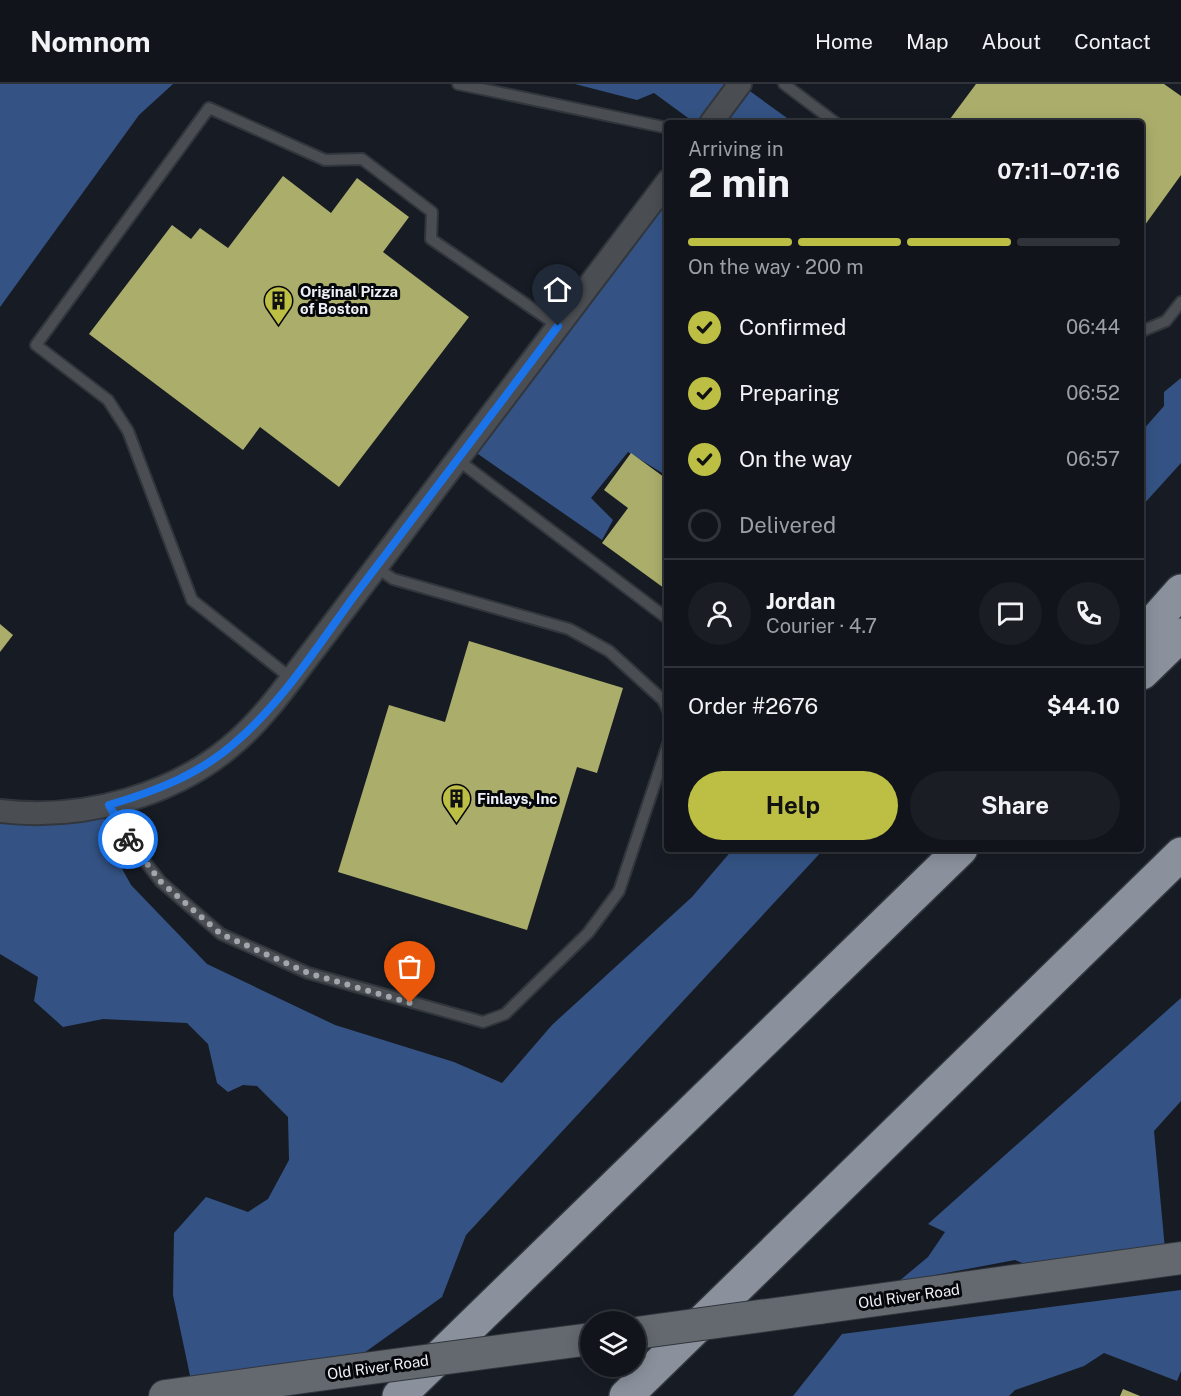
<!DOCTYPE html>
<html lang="en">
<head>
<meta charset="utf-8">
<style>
  :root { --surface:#11151b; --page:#1a1e24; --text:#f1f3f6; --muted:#9c9fa3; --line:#30343a; --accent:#bcbf44 }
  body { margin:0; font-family:"Public Sans",sans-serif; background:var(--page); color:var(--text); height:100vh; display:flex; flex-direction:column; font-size:22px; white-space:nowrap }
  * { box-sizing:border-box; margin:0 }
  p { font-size:20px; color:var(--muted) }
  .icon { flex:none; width:33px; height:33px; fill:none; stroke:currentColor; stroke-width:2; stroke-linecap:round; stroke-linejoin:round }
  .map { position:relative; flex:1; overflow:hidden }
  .sheet { position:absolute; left:664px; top:36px; width:480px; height:732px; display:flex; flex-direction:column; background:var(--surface); border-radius:6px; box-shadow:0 3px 15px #0003,0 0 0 2px var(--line) }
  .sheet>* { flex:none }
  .fabs { position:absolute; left:580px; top:1227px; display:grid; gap:12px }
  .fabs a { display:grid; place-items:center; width:66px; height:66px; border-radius:50%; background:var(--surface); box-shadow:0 3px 15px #0003,0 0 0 2px var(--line); font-size:30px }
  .pin { position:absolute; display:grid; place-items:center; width:51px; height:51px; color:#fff; margin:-62px -26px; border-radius:50% 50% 50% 0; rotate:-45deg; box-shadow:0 0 6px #0007 }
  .pin .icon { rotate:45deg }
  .courier { position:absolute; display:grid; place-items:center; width:60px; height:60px; margin:-30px; border:4px solid #1a73e8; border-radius:50%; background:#fff; color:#222; box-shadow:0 2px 8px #0007 }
  .summary em { font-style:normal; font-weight:700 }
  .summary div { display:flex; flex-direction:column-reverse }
  .summary { display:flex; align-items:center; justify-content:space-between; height:102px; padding:0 24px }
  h1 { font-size:39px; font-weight:700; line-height:45px }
  .bar { display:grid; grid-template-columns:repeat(4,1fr); gap:9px 6px; align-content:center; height:72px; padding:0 24px }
  .bar i { height:8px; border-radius:4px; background:var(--line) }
  .bar .on { background:var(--accent) }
  .bar p { grid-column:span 4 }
  .line { display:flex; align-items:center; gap:15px; padding:0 24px; border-top:2px solid var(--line) }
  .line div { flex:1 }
  .round { display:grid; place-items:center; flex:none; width:63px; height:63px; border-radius:32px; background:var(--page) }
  ol { padding:0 24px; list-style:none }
  li { display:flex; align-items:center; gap:18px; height:66px }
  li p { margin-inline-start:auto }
  li .icon { padding:6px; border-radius:50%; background:var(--accent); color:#111; stroke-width:4 }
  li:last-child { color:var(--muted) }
  li i { width:33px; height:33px; border:3px solid var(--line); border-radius:50% }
  .primary-button { display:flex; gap:12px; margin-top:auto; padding:12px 24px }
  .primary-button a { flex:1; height:69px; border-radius:36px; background:var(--accent); color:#111; font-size:24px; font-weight:700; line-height:69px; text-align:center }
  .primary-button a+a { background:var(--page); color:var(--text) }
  header { display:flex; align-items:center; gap:36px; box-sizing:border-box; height:84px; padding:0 30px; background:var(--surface); border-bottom:2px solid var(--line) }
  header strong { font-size:28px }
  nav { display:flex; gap:33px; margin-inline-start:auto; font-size:21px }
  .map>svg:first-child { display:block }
  .forest { fill:#345384 }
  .building { fill:#abae6b }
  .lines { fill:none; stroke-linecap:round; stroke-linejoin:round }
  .lane-casing { stroke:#31363d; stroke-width:14 }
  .street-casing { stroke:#31363d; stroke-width:26 }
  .secondary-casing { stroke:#31363d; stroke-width:34 }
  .highway-casing { stroke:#31363d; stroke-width:36 }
  .lane { stroke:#4a4d51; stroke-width:10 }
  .street { stroke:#4a4d51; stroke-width:22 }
  .secondary { stroke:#64696f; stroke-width:32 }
  .highway { stroke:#8a919c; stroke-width:33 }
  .secondary-bridge-casing { stroke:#31363d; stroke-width:34; stroke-linecap:butt }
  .secondary-bridge { stroke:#64696f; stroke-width:32 }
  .done { stroke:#a2a6ad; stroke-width:6; stroke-dasharray:0 10.8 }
  .route { stroke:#1a73e8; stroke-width:8 }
  .labels { text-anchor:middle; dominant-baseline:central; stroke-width:6; stroke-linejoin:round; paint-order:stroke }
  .poi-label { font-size:15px; font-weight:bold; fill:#edf1f7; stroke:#05060a; text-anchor:start }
  .street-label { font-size:15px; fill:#edf1f7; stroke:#05060a }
</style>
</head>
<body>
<header>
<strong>Nomnom</strong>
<nav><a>Home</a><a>Map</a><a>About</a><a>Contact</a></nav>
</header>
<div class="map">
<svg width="1181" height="1312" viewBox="0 0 1181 1312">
  <rect width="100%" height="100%" fill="#171c24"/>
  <g class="forest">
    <path d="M0 0H173L139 31 0 223Z"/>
    <path d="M575 0H740L794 39H695L654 9 637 16Z"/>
    <path d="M667 83V392L628 368 591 414 613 436 602 456 465 361 491 319Z"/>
    <path d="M1181 294V379L1142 422V347L1164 322V308Z"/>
    <path d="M99 714 114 770 131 801 207 880 335 941 454 978 502 999 552 941 692 813 733 765H824L466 1151 442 1213 357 1274 192 1301 173 1211 174 1149 206 1113 248 1128 268 1115 289 1076 288 1033 257 1002 243 1001 228 1008 217 999 208 960 187 939 103 935 63 943 34 917 38 893 0 870V718H57Z"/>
    <path d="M1181 914V1017L1154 1047 1166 1176 1054 1192 1015 1176 898 1198 928 1173 945 1148 928 1140Z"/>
    <path d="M1181 1206V1287L1177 1297 1104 1269 1084 1282 1015 1306 1009 1312H793L842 1250Z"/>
  </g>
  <g class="building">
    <path d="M976 0H1164L1181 12V91L1142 145V39H947Z"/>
    <path d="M283 92 331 129 357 94 409 133 383 168 469 233 339 403 260 343 243 366 89 250 172 141 191 155 200 144 228 164Z"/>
    <path d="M631 369 668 396V507L602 459 628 424 604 406Z"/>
    <path d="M0 540 13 551 0 568Z"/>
    <path d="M469 557 623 604 597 689 577 683 527 846 338 788 389 621 445 638Z"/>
    <path d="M1123 1305 1140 1312H1120Z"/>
  </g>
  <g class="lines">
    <defs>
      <g id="lane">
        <path d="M458 0 668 44"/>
        <path d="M784 0 836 39"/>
        <path d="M1142 247 1166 237 1181 218"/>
        <path d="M458 376 668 535"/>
        <path d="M376 483 393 495 569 545 609 567 663 616 668 626"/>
        <path d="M292 595 192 516 128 347 108 316 36 261 209 24 325 76 362 75 432 128 431 155 558 242"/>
        <path d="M109 721 121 747 161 798 221 850 308 889 483 938 505 930 588 849 619 807 668 660"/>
      </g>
      <g id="street">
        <path d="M711 39 740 0"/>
        <path d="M0 727C82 737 177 712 239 655 268 629 291 595 315 564L668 97"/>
      </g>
      <g id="secondary">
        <path d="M819 1224 1181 1174"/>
        <path d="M165 1312 311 1292"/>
      </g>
      <g id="highway">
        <path d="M1142 551 1181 507"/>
        <path d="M1142 589 1181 551"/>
        <path d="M399 1312 961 765"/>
        <path d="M626 1312 1181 770"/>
      </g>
    </defs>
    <use href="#lane" class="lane-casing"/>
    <use href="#street" class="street-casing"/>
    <use href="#secondary" class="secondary-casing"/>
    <use href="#highway" class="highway-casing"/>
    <use href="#lane" class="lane"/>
    <use href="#street" class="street"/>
    <use href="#secondary" class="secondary"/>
    <use href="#highway" class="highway"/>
    <defs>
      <g id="secondary-bridge">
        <path d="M636 1249 819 1224"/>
        <path d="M311 1292 591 1255"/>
      </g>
    </defs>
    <use href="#secondary-bridge" class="secondary-bridge-casing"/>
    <use href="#secondary-bridge" class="secondary-bridge"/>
  </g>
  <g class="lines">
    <path class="done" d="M128 755 161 798 221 850 308 889 410 919"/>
    <path class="route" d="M128 755 109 721C156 707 201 690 238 656 284 616 319 560 355 511 423 421 491 332 558 242"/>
  </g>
  <defs>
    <symbol id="building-pin" viewBox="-11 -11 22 30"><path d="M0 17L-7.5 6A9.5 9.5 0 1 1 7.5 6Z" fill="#bcbf44" stroke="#05060a"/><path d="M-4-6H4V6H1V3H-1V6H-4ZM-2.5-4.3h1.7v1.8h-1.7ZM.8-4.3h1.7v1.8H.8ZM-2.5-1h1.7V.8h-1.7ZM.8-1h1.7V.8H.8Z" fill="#111"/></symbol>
  </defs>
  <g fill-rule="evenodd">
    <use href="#building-pin" x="262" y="200" width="33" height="45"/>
    <use href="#building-pin" x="440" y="698" width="33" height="45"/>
  </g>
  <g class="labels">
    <g class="poi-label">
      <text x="300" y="207">Original Pizza<tspan x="300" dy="17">of Boston</tspan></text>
      <text x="477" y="714">Finlays, Inc</text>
    </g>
    <g class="street-label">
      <text transform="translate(909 1212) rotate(-8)">Old River Road</text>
      <text transform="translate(378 1283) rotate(-8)">Old River Road</text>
    </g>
  </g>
</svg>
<div class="fabs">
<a><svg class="icon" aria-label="layers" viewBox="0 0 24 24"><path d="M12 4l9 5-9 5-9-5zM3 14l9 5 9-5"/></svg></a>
</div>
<div class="pin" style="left:410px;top:919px;background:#ea580c"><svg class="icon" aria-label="bag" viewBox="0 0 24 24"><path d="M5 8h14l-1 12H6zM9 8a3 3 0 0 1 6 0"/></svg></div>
<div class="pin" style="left:558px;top:242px;background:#1f2937"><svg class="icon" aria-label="home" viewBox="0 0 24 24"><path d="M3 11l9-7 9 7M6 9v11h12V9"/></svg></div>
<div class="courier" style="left:128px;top:755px"><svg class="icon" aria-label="bike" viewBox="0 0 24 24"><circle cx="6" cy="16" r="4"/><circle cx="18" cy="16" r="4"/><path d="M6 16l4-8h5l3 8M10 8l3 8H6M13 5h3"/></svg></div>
<section class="sheet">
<div class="summary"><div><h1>2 min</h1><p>Arriving in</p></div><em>07:11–07:16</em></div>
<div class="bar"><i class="on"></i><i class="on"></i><i class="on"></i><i></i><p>On the way · 200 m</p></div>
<ol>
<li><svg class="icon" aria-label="check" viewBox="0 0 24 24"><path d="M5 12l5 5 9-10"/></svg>Confirmed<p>06:44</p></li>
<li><svg class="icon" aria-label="check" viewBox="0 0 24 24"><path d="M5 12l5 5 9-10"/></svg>Preparing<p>06:52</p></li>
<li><svg class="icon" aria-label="check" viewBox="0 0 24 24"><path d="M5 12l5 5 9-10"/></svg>On the way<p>06:57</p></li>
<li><i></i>Delivered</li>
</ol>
<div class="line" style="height:108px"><a class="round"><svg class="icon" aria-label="person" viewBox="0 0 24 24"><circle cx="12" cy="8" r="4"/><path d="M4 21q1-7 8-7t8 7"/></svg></a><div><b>Jordan</b><p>Courier · 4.7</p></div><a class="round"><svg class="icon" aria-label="chat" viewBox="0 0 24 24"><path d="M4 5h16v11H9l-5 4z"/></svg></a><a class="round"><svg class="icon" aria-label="phone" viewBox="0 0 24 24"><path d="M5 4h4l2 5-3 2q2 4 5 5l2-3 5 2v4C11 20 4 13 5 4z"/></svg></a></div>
<div class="line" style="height:78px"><div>Order #2676</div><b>$44.10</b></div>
<div class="primary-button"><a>Help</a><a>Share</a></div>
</section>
</div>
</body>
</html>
